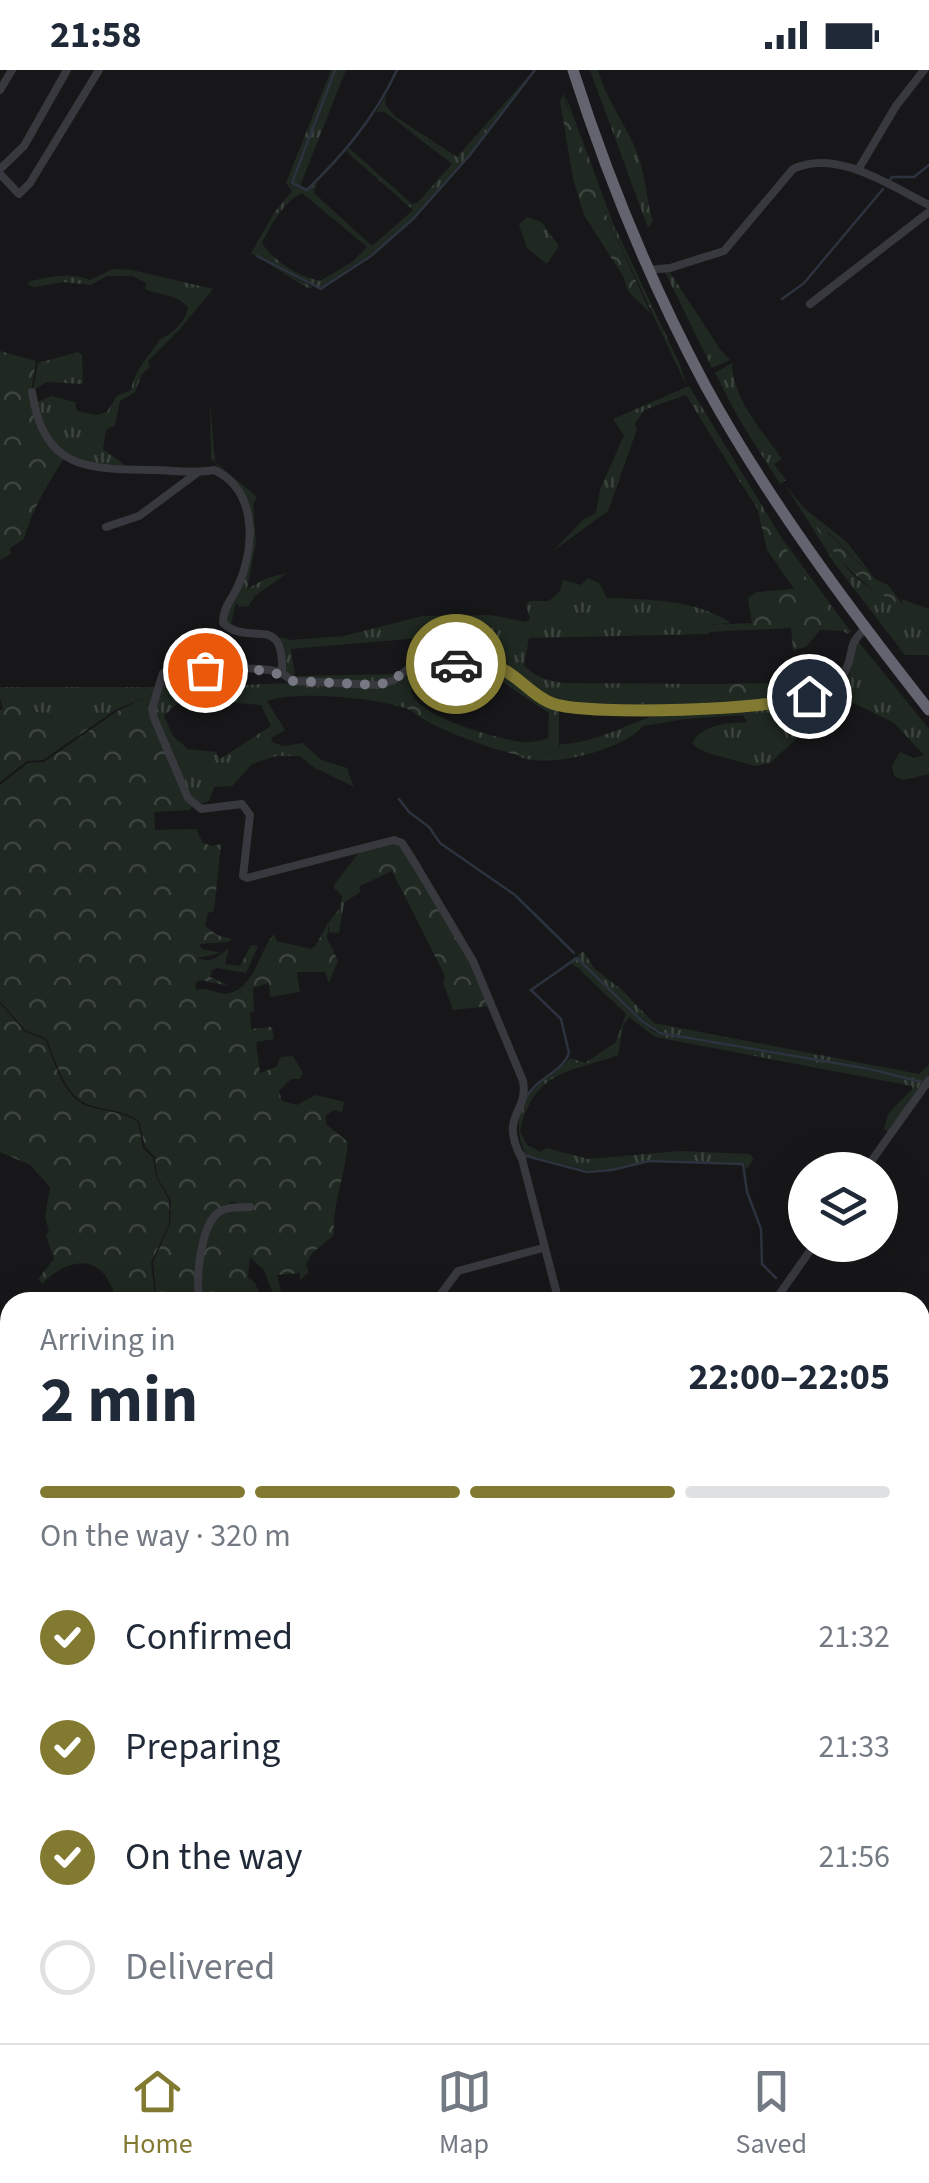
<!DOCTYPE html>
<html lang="en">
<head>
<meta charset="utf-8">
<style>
  :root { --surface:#fff; --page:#f2f2f3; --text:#1f2937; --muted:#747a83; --line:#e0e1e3; --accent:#837a32 }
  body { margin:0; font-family:"Source Sans 3",sans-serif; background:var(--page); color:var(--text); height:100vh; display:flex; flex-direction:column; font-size:38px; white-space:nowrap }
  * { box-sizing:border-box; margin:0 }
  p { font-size:32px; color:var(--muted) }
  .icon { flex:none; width:55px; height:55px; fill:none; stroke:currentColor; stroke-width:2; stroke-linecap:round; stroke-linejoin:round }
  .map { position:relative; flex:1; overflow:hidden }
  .panel { position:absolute; left:0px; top:1222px; width:930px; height:752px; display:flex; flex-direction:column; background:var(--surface); border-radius:30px 30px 0 0; box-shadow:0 10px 40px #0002 }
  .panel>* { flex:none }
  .tools { position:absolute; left:788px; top:1082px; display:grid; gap:20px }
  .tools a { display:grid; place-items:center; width:110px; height:110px; border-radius:50%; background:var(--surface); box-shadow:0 10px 40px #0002; font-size:50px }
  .pin { position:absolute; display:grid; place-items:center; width:85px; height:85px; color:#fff; margin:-42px; border:5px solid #fff; border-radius:50%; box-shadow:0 2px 10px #0007 }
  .courier { position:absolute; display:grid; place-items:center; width:100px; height:100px; margin:-50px; border:8px solid #837a32; border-radius:50%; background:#fff; color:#222; box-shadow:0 2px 12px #0007 }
  .summary em { font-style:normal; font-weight:700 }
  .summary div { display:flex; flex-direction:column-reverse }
  .summary { display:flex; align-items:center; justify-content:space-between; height:170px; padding:0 40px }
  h1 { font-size:65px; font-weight:700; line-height:75px }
  .bar { display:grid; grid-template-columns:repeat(4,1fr); gap:15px 10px; align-content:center; height:120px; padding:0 40px }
  .bar i { height:12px; border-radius:8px; background:var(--line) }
  .bar .on { background:var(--accent) }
  .bar p { grid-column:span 4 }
  ol { padding:0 40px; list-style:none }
  li { display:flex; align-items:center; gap:30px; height:110px }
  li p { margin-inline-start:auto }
  li .icon { padding:10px; border-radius:50%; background:var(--accent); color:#fff; stroke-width:4 }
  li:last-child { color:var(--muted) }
  li i { width:55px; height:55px; border:5px solid var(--line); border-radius:50% }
  .status { display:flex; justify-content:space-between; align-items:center; height:70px; padding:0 50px; background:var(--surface); direction:ltr }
  .status svg { height:28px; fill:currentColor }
  .dock { display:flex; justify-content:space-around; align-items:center; height:140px; border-top:2px solid var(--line); background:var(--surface); font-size:28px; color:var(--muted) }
  .dock a { display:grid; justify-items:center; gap:5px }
  .dock .on { color:var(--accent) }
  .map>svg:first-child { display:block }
  .grass { fill:url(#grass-tufts); fill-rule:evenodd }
  .forest { fill:url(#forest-crowns) }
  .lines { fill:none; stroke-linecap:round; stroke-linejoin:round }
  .stream { stroke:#2c333e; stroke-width:2.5 }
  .minor { stroke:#38383f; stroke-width:8 }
  .highway { stroke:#636470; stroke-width:11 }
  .done { stroke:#757782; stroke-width:10; stroke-dasharray:0 18 }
  .route { stroke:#837a32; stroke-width:12 }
</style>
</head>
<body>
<div class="status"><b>21:58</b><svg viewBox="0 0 49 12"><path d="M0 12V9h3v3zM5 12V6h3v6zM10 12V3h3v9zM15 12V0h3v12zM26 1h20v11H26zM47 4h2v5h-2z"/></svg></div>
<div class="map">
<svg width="929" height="1973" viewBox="0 0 929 1973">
  <defs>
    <pattern id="grass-tufts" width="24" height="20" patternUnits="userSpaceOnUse" patternTransform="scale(2.5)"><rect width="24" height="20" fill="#1f2821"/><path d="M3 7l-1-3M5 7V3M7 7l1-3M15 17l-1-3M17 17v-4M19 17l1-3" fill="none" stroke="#3d443f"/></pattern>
    <pattern id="forest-crowns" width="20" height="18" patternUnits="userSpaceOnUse" patternTransform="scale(2.5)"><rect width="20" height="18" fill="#1f2821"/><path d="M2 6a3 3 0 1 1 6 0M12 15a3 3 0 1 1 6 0" fill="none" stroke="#3d443f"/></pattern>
  </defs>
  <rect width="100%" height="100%" fill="#171719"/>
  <g class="grass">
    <path d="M331 0H334L331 14 290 114 307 121 317 112 314 123 372 176 413 140 346 81 349 78 412 134 417 133 452 94 385 42H376L386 25 385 35 396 47 457 87 534 0 468 86 413 148 370 185 321 218 262 189 312 217 309 219 251 183 274 143 292 121 286 113ZM302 123 367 177 352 192 320 211C298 206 274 192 262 173 271 155 284 131 302 123Z"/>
    <path d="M336 0H346L300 116 293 113Z"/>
    <path d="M590 0H598C606 30 624 51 636 80 646 103 645 126 653 151L648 158Z"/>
    <path d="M564 21 613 153 681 297 686 315 604 140 573 56Z"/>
    <path d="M527 147 541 152 559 176 547 194 527 178 519 155Z"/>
    <path d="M113 199 132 200 213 219 179 260 148 291 150 297 142 304 135 322 120 331 115 355 106 360 103 379 129 398C67 391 59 393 35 333L51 326 75 332 77 341 97 345 107 342 117 326 131 320C136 297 149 287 160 269 172 265 187 250 188 237 175 223 161 226 145 219L146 213 133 206H107L91 215 63 212 35 217 28 215 29 211C51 208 68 201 90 210Z"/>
    <path d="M669 201 720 279 730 290 712 298 665 202Z"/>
    <path d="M78 282 82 285 83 314 47 312 33 320 38 293Z"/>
    <path d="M732 293C733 330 762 360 782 389L774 394 786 410 780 414 739 349 715 303Z"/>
    <path d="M689 316 781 467 851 562 848 564 843 561C786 485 735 406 686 325L644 340 635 354 637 359 608 441 553 481 584 449 596 443 600 420 624 365 613 349Z"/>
    <path d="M210 330 215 392 257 427 253 434 256 472 247 519 267 508 287 503 256 525 248 536 239 537 236 532 231 554 226 551 225 543 241 518 253 462 248 433 211 388Z"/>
    <path d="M786 416 805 439 846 471 875 509 827 461C845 507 860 514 903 534L901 529 929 539V585H905L835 494Z"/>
    <path d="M588 508 599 513 607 528C651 530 691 528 731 553L708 555 709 564 529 568 524 595C533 606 549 611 563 613L704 614 718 627 716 635C677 637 583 643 550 628 522 615 514 594 482 591 471 578 451 579 435 578L433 567 291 579 295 606 397 604 377 612 293 609 285 603 279 567 290 570 344 566 422 546 491 545 526 552 530 549 526 535 529 531H549L560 521 563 510 581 515Z"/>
    <path d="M858 571 929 659V704L903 710 894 706 892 696 900 682 914 688 924 685 894 653 838 625 812 638V645L829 655 824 662 809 657 770 693 755 696 708 683 697 678 692 673C704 654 726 653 747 652L743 645 685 649 643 656C624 680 543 701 516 685L550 683 559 679 560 674C596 674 633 650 669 641 728 627 801 648 849 604Z"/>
    <path d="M409 598 406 632 410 640C381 628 296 620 267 631L285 660 271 668 272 672 283 676 303 673 321 690 347 698 354 717 313 697 300 686H277L252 694 232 716 214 717 209 731 199 735 191 729 156 649 155 639 163 612 170 618 293 613 375 617ZM182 629 261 635 271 656 220 689 216 682 188 679 173 666 164 646Z"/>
    <path d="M158 611 155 623 115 640 98 652 84 644 46 648C30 637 15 639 0 629V617H154Z"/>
    <path d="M391 773C376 785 358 799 360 822L344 833 339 863 329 862V852L340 838 342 826 334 818V815L360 781Z"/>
    <path d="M583 881 595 899 622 920 654 953 919 1004 929 995V1004L923 1012 870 998 660 962 643 950 582 893 577 886Z"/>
    <path d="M575 887 654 962 870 1000 922 1013 889 1062 884 1059 888 1044 912 1019V1016L655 967 629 947 623 956 618 985C569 1003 534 1000 520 1061L527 1075 541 1082 546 1078 589 1089 680 1081 750 1084 754 1089 747 1099 743 1093 649 1090 612 1099 587 1100 527 1085C514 1064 517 1038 532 1018 541 1006 559 1001 570 988L585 993 616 972 626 944 578 898 570 893 573 889 532 917 531 922 528 920Z"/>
  </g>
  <g class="forest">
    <path d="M563 24 604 140 651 244 628 221 624 208 584 145 573 109 560 31Z"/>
    <path d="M0 281 36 291 31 322 47 372 64 389C47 414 32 440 24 469L10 478 11 484 0 490Z"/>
    <path d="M757 437 843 561 820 560 806 577 793 580 791 558 708 562V555L752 553 748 528 757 522 794 519 767 480Z"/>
    <path d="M805 441 875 509 888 515 903 535C856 516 832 482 805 441Z"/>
    <path d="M422 592 494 597 493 603C470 612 439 609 415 602 413 611 409 618 413 626 424 648 500 670 524 672 532 673 541 670 548 668L549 643 498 609 500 601 559 637V679C548 684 534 687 521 685 500 683 419 654 408 637 402 626 407 610 409 598Z"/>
    <path d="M791 592H804L825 605 846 594C825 638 757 632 716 635L717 627 704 618V614L794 613 795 600Z"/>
    <path d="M149 625 155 626 152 649 186 727 193 736 189 740 154 742 155 760 196 759 203 773 212 776 221 774 214 841 208 843 205 856 217 865 232 869 228 872 199 874 202 879 222 883 197 888C213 894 218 886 229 878L225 894 240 896 251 875 258 876 246 903 217 898 212 900 210 907 229 916 200 910 195 914 196 920C209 916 217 926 229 923 255 918 260 879 274 864L277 871 311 879 316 875 329 851 327 868 338 891 329 913 325 902H297L300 922 270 927 269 913 253 918 254 941 250 942 251 959 272 957 274 969 256 972 260 1003 276 997 281 987 293 986 303 1003 300 1009H291L279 1021 282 1031 297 1035 316 1025 344 1032 342 1042 335 1040 326 1045V1054L348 1072C346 1103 332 1133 334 1165L312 1183 306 1195 309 1202 300 1210V1203L277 1205 281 1222 274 1226 264 1200 250 1187 248 1207 255 1213 263 1232H202L200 1227C199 1207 201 1159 217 1145 226 1138 240 1139 250 1138L232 1131C227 1136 219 1138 213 1145 199 1162 193 1212 198 1232H157L153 1193 170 1154 171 1130 157 1107 155 1087 145 1077 139 1051C122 1039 103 1041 85 1033 65 1024 54 988 47 969L25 960 0 931V715L28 693 44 692 116 642Z"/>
    <path d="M0 629C15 638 30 637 46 648L84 644 98 652 43 690 27 691 0 712V641L3 638Z"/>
    <path d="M391 773 402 777 471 892 491 936 453 940 443 913 445 906 392 801 360 816 357 810 368 786Z"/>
    <path d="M0 933 24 961 46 970C53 990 63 1024 83 1034 100 1042 121 1040 138 1052L143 1078 153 1088 156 1107 169 1130V1154L151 1193 156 1232H118C114 1223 110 1211 104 1204 85 1182 57 1198 42 1214L38 1209 54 1189 46 1166 49 1160 45 1148 50 1117 30 1095 0 1082Z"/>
  </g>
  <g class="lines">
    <g class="stream">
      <path d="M335 0 292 113 307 120C344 84 375 47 397 0"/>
      <path d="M889 111 892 107H914L929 95"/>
      <path d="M257 186 321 219 325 216 371 186 413 149 469 86 535 0"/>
      <path d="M782 229 804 213 883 119"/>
      <path d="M399 729 409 742 429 757 440 773 515 825 574 883"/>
      <path d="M526 1028C536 1007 561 1004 569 983L561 949 531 920 577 888 642 951 660 963 870 999 921 1012"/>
      <path d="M523 1082 526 1086 587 1102 612 1100 649 1091 743 1094 747 1122 761 1159 762 1194 776 1208"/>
      <path d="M0 1360 10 1366"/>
      <path d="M0 1617 10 1620"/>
      <path d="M0 1831 10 1834"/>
      <path d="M920 1865 929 1868"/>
    </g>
    <g class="minor">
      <path d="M0 20 12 0"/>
      <path d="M0 99 24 76 67 0"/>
      <path d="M858 100 896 36 924 0"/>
      <path d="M0 104 19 124 30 113 99 0"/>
      <path d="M648 200 670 198 724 181 793 99C836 78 891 116 929 135"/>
      <path d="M810 234 929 142"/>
      <path d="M32 322C44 399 85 399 152 400 173 400 192 404 214 400 258 420 255 478 238 516 232 530 223 536 223 553 249 578 284 541 282 602"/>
      <path d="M106 457 139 446 197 403"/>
      <path d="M865 1100 929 1010"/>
      <path d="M200 1232C195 1211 200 1156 219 1142 228 1136 240 1138 250 1137"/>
      <path d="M435 1232 458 1201 543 1178"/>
      <path d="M559 1232 522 1089C498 1044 529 1044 523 1011L473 891 416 795 402 773 394 770 247 808 243 806 250 745 242 734 201 739 188 728 154 648 152 639 163 603C178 598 264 596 279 602 284 604 288 608 293 611L378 615 394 610 420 589 494 596 550 633C618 651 713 635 784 634 803 630 837 618 846 600 855 581 846 576 865 559"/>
      <path d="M774 1232 814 1175"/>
      <path d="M920 1611 929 1605"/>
      <path d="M113 1968 116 1973"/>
    </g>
    <g class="highway">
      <path d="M573 0C608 109 651 214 705 315 768 430 848 537 929 640"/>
      <path d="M0 1897 10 1899"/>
      <path d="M0 1921 10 1924"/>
      <path d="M166 1965 196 1973"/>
      <path d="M257 1965 288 1973"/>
    </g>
  </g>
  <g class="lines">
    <path class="done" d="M205 600C235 600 267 595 293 611L378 615 394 610 420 588 456 594"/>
    <path class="route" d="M456 594C468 594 484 592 495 596 517 603 532 627 554 634 591 646 774 640 809 626"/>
  </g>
</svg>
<div class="tools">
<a><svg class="icon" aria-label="layers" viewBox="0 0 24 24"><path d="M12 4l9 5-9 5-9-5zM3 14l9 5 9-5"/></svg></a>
</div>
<div class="pin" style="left:205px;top:600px;background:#ea580c"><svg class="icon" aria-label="bag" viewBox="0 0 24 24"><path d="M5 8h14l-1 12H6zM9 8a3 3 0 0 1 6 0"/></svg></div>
<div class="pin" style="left:809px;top:626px;background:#1f2937"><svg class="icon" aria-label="home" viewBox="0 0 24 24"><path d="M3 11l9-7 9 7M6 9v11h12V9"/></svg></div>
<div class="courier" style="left:456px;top:594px"><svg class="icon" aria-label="car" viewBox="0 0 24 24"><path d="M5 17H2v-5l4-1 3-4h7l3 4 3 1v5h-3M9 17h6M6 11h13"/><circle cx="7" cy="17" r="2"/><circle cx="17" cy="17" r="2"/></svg></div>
<section class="panel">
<div class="summary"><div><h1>2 min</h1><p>Arriving in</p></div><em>22:00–22:05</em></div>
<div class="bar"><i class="on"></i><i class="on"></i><i class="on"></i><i></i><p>On the way · 320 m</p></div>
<ol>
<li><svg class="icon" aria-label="check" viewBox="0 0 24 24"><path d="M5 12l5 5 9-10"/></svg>Confirmed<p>21:32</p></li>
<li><svg class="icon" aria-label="check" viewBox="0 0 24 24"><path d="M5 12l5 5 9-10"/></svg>Preparing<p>21:33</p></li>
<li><svg class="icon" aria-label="check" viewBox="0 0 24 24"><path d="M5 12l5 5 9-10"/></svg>On the way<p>21:56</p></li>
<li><i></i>Delivered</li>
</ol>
</section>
</div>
<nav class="dock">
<a class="on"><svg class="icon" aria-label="home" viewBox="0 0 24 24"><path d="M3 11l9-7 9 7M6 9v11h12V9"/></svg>Home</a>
<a><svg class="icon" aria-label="map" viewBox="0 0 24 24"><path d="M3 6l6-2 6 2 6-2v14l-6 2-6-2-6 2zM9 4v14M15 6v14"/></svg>Map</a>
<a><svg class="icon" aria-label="saved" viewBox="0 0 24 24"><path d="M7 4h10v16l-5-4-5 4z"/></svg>Saved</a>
</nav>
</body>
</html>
